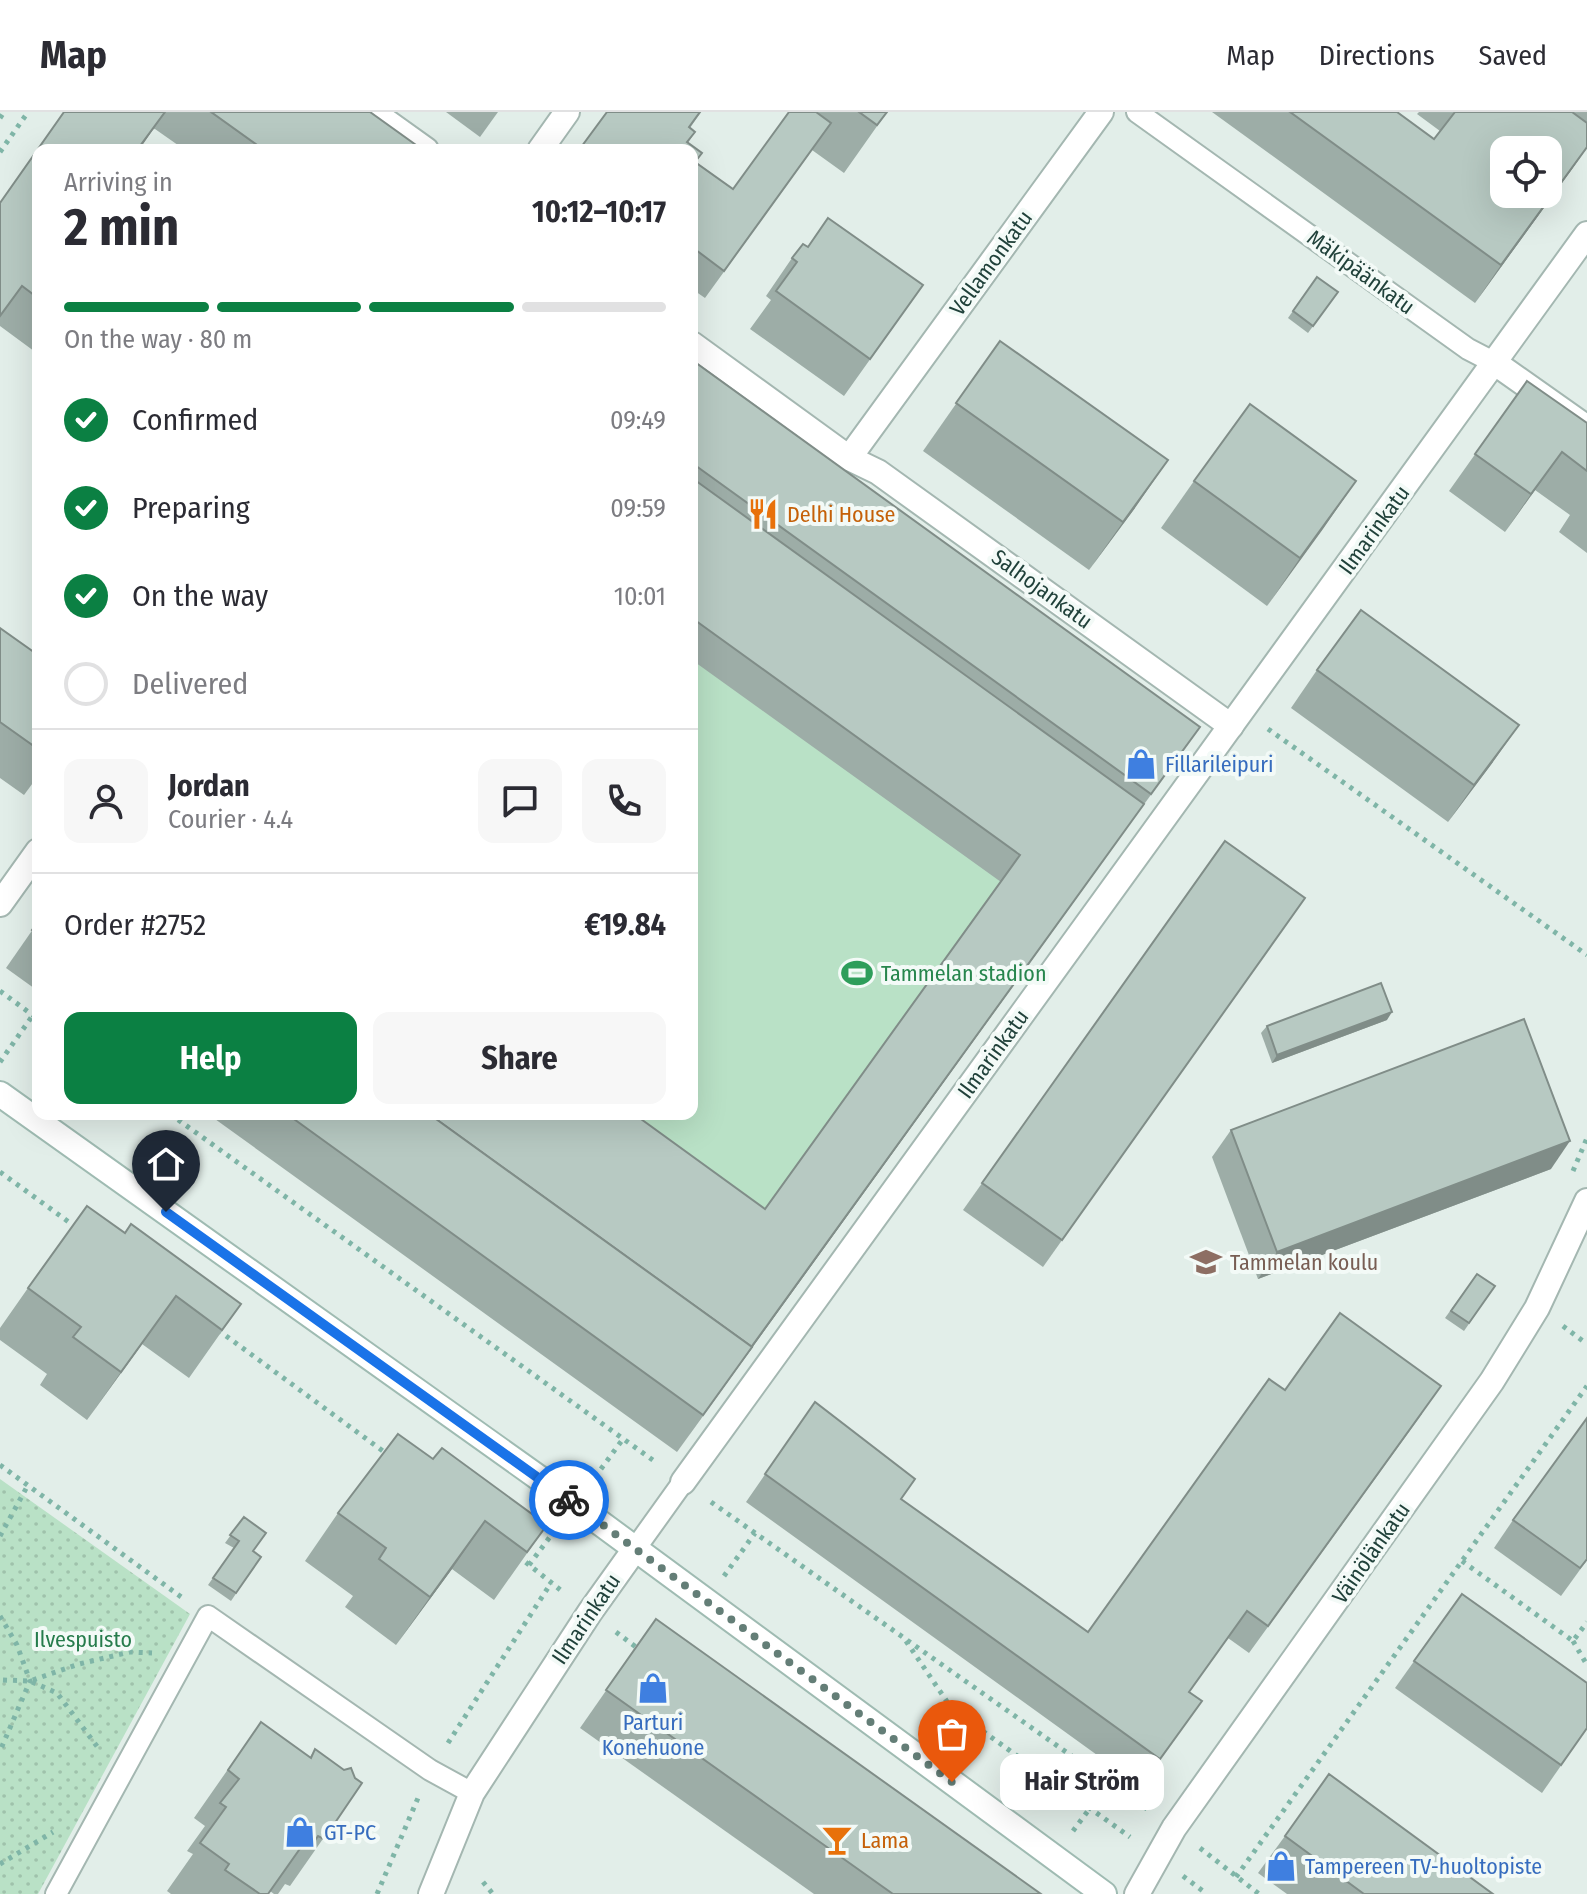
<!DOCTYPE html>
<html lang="en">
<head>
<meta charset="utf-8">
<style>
  :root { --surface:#fff; --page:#f7f7f7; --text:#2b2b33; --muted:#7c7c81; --line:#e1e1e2; --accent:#0b8043 }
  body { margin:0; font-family:"Fira Sans Condensed",sans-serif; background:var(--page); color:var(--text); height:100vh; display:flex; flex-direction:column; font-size:30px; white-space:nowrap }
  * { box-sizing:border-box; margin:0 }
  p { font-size:26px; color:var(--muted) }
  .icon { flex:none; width:44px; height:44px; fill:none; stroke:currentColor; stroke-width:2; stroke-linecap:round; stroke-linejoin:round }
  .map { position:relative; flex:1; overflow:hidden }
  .side { position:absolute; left:32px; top:32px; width:666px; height:976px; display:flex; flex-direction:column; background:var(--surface); border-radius:16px; box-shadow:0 8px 32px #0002 }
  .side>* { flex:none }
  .fabs { position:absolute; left:1490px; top:24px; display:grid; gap:16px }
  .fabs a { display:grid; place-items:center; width:72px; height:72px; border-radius:16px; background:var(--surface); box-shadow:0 8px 32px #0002; font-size:40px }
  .pin { position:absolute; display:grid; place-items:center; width:68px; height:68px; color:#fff; margin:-82px -34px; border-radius:50% 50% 50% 0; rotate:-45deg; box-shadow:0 0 8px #0007 }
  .pin .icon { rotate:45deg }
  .courier { position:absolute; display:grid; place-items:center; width:80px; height:80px; margin:-40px; border:6px solid #1a73e8; border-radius:50%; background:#fff; color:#222; box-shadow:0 2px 10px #0007 }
  .bubble { position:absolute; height:56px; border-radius:16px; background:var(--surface); box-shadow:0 8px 32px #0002; font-size:26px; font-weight:700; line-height:56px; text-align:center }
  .head em { font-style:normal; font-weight:700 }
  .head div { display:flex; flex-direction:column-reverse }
  .head { display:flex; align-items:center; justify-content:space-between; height:136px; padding:0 32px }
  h1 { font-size:52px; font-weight:700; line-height:60px }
  .bar { display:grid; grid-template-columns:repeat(4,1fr); gap:12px 8px; align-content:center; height:96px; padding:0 32px }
  .bar i { height:10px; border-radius:6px; background:var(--line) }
  .bar .active { background:var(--accent) }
  .bar p { grid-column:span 4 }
  .line { display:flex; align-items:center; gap:20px; padding:0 32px; border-top:2px solid var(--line) }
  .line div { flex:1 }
  .round { display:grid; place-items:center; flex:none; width:84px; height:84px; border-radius:16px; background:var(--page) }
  ol { padding:0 32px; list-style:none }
  li { display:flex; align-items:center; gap:24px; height:88px }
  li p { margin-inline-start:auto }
  li .icon { padding:8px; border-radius:50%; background:var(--accent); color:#fff; stroke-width:4 }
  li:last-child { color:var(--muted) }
  li i { width:44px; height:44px; border:4px solid var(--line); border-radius:50% }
  .primary-button { display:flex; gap:16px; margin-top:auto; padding:16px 32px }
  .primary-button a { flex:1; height:92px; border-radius:16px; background:var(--accent); color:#fff; font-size:32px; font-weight:700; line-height:92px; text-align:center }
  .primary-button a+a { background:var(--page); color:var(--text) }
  header { display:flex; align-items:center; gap:48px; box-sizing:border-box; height:112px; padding:0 40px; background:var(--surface); border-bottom:2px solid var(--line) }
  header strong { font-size:38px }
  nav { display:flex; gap:44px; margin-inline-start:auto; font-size:28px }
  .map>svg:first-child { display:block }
  .park { fill:url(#park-dots) }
  .pitch { fill:#b9e1c6 }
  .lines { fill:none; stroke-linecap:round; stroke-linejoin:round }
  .lane-casing { stroke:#a4b7b1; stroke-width:24 }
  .street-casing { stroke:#a4b7b1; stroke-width:28 }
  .secondary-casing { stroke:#9fbbb2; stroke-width:28 }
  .path { stroke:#7fb5a7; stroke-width:5; stroke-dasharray:4 6; stroke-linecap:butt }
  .lane { stroke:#fff; stroke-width:20 }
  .street { stroke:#fff; stroke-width:24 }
  .secondary { stroke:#fff; stroke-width:24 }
  .wall { fill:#9dada7 }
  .shaded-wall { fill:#808d88 }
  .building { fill:#b7c9c2; stroke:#808d88; stroke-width:2; fill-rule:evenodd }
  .done { stroke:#647e77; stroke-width:8; stroke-dasharray:0 14.4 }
  .route { stroke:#1a73e8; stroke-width:10 }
  .labels { text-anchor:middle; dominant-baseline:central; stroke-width:8; stroke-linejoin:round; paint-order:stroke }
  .street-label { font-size:22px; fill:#20413a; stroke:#f3faf7 }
  .food-label { font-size:22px; fill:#c56008; stroke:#f3faf7; text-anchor:start }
  .shop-label { font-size:22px; fill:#366cbe; stroke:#f3faf7; text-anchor:start }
  .leisure-label { font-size:22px; fill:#27864d; stroke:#f3faf7; text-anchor:start }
  .education-label { font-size:22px; fill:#785e54; stroke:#f3faf7; text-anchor:start }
  .park-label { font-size:22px; fill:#267c4c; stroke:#f3faf7 }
</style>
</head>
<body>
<header>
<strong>Map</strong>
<nav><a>Map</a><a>Directions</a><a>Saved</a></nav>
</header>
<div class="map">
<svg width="1587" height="1782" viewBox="0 0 1587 1782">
  <defs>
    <pattern id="park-dots" width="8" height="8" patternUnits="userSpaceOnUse" patternTransform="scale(2)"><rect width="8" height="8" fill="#b9e1c6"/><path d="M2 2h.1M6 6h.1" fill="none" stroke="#9fc2ab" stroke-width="1.8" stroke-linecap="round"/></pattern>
  </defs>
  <rect width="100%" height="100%" fill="#e2eee9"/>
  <path class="park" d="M0 1367 190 1502 38 1782H0Z"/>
  <path class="pitch" d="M692 407 1125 719 725 1272 351 1002H692Z"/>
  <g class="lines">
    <defs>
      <g id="lane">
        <path d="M1137 0 1468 237 1495 251"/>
        <path d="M635 1437 683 1370"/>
        <path d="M56 1782 208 1504 430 1658 472 1681"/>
      </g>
      <g id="street">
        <path d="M373 0 426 38"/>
        <path d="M540 38 567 0"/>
        <path d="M692 232 849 346 878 360 1231 614"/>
        <path d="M1495 251 1587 316"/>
        <path d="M849 346 1101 0"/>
        <path d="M0 792 38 739"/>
        <path d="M683 1370 1587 122"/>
        <path d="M431 1782 472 1681 590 1500 635 1437"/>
        <path d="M1137 1782 1174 1716 1492 1269 1537 1196 1587 1089"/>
      </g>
      <path id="secondary" d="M0 982 546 1371 1104 1782"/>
    </defs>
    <use href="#lane" class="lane-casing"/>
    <use href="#street" class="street-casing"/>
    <use href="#secondary" class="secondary-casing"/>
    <g class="path">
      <path d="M0 6 4 0"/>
      <path d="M0 40 28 0"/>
      <path d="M1268 617 1587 843"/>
      <path d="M0 879 38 907"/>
      <path d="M0 950 33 903"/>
      <path d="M170 1002 657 1351"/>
      <path d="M1573 1059 1587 1026"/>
      <path d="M0 1060 77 1116"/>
      <path d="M1563 1214 1587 1232"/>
      <path d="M218 1218 387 1342"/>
      <path d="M0 1353 184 1487"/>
      <path d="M595 1365 623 1327"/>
      <path d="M711 1390 1147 1697"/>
      <path d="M0 1424 28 1373"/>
      <path d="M518 1444 563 1480"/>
      <path d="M1462 1449 1573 1529 1587 1510"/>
      <path d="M529 1453 555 1418"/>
      <path d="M724 1464 755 1421"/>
      <path d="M0 1504 17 1533 30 1569 0 1639"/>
      <path d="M616 1520 640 1538"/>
      <path d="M906 1529 952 1597 1130 1725"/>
      <path d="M1573 1529 1587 1553"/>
      <path d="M3 1568 30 1569 79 1552 130 1540 152 1541"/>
      <path d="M32 1570 57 1581 99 1637"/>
      <path d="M448 1631 551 1471"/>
      <path d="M1073 1719 1090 1696"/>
      <path d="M1200 1736 1259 1782"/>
      <path d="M0 1752 53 1720"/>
      <path d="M1183 1764 1207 1782"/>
      <path d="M1236 1765 1587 1274"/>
      <path d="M483 1770 493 1782"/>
      <path d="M377 1782 418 1686"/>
    </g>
    <use href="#lane" class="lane"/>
    <use href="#street" class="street"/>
    <use href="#secondary" class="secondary"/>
  </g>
  <g class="wall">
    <path d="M64 0H370L423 38H185L155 17 38 38V242L0 214V91Z"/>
    <path d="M446 0H498L480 25Z"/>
    <path d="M607 0H701L690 16 695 20 688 31 702 41 696 50 733 77 789 0H887L844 61 812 38 705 186 692 177V38H579Z"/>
    <path d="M1212 0H1397L1434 27 1440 19 1417 2 1419 0H1587V36L1475 191Z"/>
    <path d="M807 135 923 173 844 284 750 217 771 188 766 184 792 146Z"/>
    <path d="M1317 165 1338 180 1308 221 1288 206Z"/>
    <path d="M1000 229 1135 396 1089 458 923 339Z"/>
    <path d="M692 248 1173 652 677 1340 208 1002H634L765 1097 1001 770 692 548Z"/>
    <path d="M1527 269 1587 311V441L1559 420 1570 403 1535 378 1505 420 1449 379Z"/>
    <path d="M1194 369H1356L1267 494 1161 416Z"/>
    <path d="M0 516 38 543V664L24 683 0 666Z"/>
    <path d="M1317 558 1493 650 1448 710 1291 596Z"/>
    <path d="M1225 729 1305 786 1043 1155 963 1098Z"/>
    <path d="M38 810V879L6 856Z"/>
    <path d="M1387 908 1272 951 1261 921 1267 914Z"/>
    <path d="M1231 1018 1551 1057 1258 1167 1212 1045Z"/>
    <path d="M125 1121 241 1192 189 1266 142 1232 87 1308 40 1273 47 1262 0 1228V1216L28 1176Z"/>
    <path d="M1477 1162 1495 1174 1464 1219 1445 1206Z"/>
    <path d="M1285 1278 1422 1302 1249 1541 1228 1526 1189 1580 1202 1589 1140 1674 746 1390 815 1290 901 1387 1088 1520Z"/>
    <path d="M338 1401 547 1413 494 1488 452 1457 396 1533 345 1495 353 1484 305 1449Z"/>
    <path d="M244 1405 253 1439 261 1445 231 1489 208 1473 234 1436 225 1431Z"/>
    <path d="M1513 1408 1587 1448 1561 1484 1494 1436Z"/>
    <path d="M1462 1482 1587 1616 1542 1681 1395 1576Z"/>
    <path d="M656 1507 1041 1782H814L580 1616Z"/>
    <path d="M261 1610 310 1645 315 1637 362 1671 290 1774 285 1772 278 1782H274L270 1779 268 1782H171L167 1779 193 1742 187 1739 205 1714 194 1706Z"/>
    <path d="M1285 1724 1493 1782H1287L1258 1761Z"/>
  </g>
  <g class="shaded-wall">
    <path d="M165 0 139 38H137Z"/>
    <path d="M1587 35 1572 57 1475 191 1501 153Z"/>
    <path d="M1562 340 1535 378 1505 420 1531 382Z"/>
    <path d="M1168 348 1135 396 1089 458 1123 410Z"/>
    <path d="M1356 369 1323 417 1267 494 1300 446Z"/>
    <path d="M1519 613 1493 650 1448 710 1474 673Z"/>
    <path d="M1200 615 1173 652 677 1340 752 1235 744 1245Z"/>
    <path d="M1392 900 1387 908 1272 951 1277 943Z"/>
    <path d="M1570 1029 1551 1057 1258 1167 1277 1140Z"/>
    <path d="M176 1184 142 1232 87 1308 121 1260Z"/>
    <path d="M485 1409 452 1457 396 1533 430 1485Z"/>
  </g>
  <g class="building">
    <path d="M64 0H165L137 38H38V186L22 174 0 204V91Z"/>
    <path d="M211 0H370L423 38H264Z"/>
    <path d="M607 0H700L689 15 695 20 687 30 702 41 695 50 733 77 789 0H816L831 11 724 159 692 135V38H579Z"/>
    <path d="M859 0H887L877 13Z"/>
    <path d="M1290 0H1397L1434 27 1455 0H1572L1587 11V35L1501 153ZM1504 38H1548V82H1504Z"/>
    <path d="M828 106 923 173 870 247 776 179 797 150 792 146 803 132 808 135Z"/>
    <path d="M1317 165 1338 180 1313 214 1293 199Z"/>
    <path d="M1000 229 1168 348 1123 410 956 291Z"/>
    <path d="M692 248 1200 615 1151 682 692 351Z"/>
    <path d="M1527 269 1587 311V359L1562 340 1531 382 1475 342Z"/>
    <path d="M1250 292 1356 369 1300 446 1194 369Z"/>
    <path d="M692 366 1144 692 744 1245 752 1235 429 1002H634L765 1097 1020 743 692 506Z"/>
    <path d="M1361 498 1519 613 1474 673 1317 558Z"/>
    <path d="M0 516 38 543V637L0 610Z"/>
    <path d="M1225 729 1305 786 1062 1128 982 1071Z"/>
    <path d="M38 810V822L32 818Z"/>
    <path d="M1381 871 1392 900 1277 943 1267 914Z"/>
    <path d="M1524 907 1570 1029 1277 1140 1231 1018Z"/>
    <path d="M287 1002H429L752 1235 703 1303Z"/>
    <path d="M87 1094 125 1121 131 1112 241 1192 222 1218 176 1184 121 1260 73 1225 81 1215 28 1176Z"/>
    <path d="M1477 1162 1495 1174 1469 1211 1451 1199Z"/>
    <path d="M1340 1201 1441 1274 1268 1514 1247 1499 1189 1580 1202 1589 1160 1647 765 1362 815 1290 915 1367 901 1387 1088 1520 1269 1267 1285 1278Z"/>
    <path d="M1587 1306V1447L1580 1456 1513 1408Z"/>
    <path d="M398 1322 433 1347 442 1336 547 1413 527 1440 485 1409 430 1485 379 1447 386 1436 338 1401Z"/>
    <path d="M244 1405 266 1421 253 1439 261 1445 236 1481 213 1466 239 1429 230 1423Z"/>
    <path d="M1462 1482 1587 1571V1616L1561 1653 1414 1549Z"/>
    <path d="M656 1507 1041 1782H893L606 1578Z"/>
    <path d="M261 1610 311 1646 315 1637 344 1658 351 1656 355 1666 362 1671 324 1727 318 1724 310 1736 304 1731 268 1782H260L225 1758 229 1752 200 1731 226 1695 220 1691 239 1667 228 1658Z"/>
    <path d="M1329 1662 1493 1782H1364L1285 1724Z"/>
  </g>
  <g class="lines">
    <path class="done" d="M569 1388 952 1670"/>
    <path class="route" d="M166 1100 569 1388"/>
  </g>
  <defs>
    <symbol id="restaurant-bare" viewBox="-9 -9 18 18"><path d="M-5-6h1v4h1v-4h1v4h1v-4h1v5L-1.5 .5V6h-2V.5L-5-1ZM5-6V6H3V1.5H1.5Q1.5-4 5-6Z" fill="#e8710a" stroke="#f3faf7" stroke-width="2.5" paint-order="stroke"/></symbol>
    <symbol id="shop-bare" viewBox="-9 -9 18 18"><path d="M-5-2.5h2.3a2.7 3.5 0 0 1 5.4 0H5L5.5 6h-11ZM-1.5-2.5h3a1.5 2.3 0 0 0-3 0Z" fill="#3f7fe0" stroke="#f3faf7" stroke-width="2.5" paint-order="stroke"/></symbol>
    <symbol id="stadium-bare" viewBox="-9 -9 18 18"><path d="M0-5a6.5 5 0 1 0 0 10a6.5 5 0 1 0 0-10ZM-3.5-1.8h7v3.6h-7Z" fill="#2e9e5b" stroke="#f3faf7" stroke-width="2.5" paint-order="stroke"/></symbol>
    <symbol id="school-bare" viewBox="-9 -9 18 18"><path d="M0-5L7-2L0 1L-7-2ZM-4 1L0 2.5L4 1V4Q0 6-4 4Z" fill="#8d6e63" stroke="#f3faf7" stroke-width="2.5" paint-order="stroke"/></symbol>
    <symbol id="bar-bare" viewBox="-9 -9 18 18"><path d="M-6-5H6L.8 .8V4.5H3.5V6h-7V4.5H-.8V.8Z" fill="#e8710a" stroke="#f3faf7" stroke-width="2.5" paint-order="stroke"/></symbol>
  </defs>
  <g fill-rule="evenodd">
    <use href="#restaurant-bare" x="741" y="380" width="44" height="44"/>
    <use href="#shop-bare" x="1119" y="630" width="44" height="44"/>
    <use href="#stadium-bare" x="835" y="839" width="44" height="44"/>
    <use href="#school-bare" x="1184" y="1128" width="44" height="44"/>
    <use href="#shop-bare" x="631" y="1554" width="44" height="44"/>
    <use href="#shop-bare" x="278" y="1698" width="44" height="44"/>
    <use href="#bar-bare" x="815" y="1706" width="44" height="44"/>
    <use href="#shop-bare" x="1259" y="1732" width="44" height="44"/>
  </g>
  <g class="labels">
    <g class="street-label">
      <text transform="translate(991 151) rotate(-54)">Vellamonkatu</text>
      <text transform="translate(1361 160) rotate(36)">Mäkipäänkatu</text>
      <text transform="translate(1374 418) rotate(-54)">Ilmarinkatu</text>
      <text transform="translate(1042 477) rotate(36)">Salhojankatu</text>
      <text transform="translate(993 942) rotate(-54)">Ilmarinkatu</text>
      <text transform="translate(1371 1441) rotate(-55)">Väinölänkatu</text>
      <text transform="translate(586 1507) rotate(-56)">Ilmarinkatu</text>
    </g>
    <g class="food-label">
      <text x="787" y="402">Delhi House</text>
      <text x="861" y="1728">Lama</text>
    </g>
    <g class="shop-label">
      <text x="1165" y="652">Fillarileipuri</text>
      <text x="653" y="1610" text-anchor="middle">Parturi<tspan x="653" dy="25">Konehuone</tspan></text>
      <text x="324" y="1720">GT-PC</text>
      <text x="1305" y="1754">Tampereen TV-huoltopiste</text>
    </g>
    <g class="leisure-label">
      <text x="881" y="861">Tammelan stadion</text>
    </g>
    <g class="education-label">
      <text x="1230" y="1150">Tammelan koulu</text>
    </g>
    <g class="park-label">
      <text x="83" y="1527">Ilvespuisto</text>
    </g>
  </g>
</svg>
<div class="fabs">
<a><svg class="icon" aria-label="locate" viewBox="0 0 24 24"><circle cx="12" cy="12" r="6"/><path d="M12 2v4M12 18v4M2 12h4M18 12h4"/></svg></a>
</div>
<div class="pin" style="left:952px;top:1670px;background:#ea580c"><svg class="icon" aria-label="bag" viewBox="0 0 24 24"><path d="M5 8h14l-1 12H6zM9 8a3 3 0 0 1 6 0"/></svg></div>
<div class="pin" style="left:166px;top:1100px;background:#1f2937"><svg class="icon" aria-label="home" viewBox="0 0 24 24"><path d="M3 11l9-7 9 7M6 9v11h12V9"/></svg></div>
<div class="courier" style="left:569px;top:1388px"><svg class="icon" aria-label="bike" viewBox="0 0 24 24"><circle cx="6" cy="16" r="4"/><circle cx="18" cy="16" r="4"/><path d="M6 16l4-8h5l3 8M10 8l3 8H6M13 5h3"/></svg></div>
<div class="bubble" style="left:1000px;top:1642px;width:164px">Hair Ström</div>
<section class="side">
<div class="head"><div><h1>2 min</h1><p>Arriving in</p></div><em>10:12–10:17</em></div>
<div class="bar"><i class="active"></i><i class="active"></i><i class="active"></i><i></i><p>On the way · 80 m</p></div>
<ol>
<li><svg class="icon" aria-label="check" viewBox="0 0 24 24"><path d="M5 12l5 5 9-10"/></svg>Confirmed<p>09:49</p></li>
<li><svg class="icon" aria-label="check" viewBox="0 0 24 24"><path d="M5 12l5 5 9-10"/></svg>Preparing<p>09:59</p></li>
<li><svg class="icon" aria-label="check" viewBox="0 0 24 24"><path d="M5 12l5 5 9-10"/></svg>On the way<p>10:01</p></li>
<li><i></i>Delivered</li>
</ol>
<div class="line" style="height:144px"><a class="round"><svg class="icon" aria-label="person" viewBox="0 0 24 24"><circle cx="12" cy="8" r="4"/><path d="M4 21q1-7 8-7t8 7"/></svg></a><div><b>Jordan</b><p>Courier · 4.4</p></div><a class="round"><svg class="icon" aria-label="chat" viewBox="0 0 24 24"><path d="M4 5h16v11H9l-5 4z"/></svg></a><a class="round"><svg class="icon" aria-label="phone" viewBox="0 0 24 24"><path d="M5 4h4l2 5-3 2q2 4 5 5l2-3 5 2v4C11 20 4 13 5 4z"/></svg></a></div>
<div class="line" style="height:104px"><div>Order #2752</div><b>€19.84</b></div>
<div class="primary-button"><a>Help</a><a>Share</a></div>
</section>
</div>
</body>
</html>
